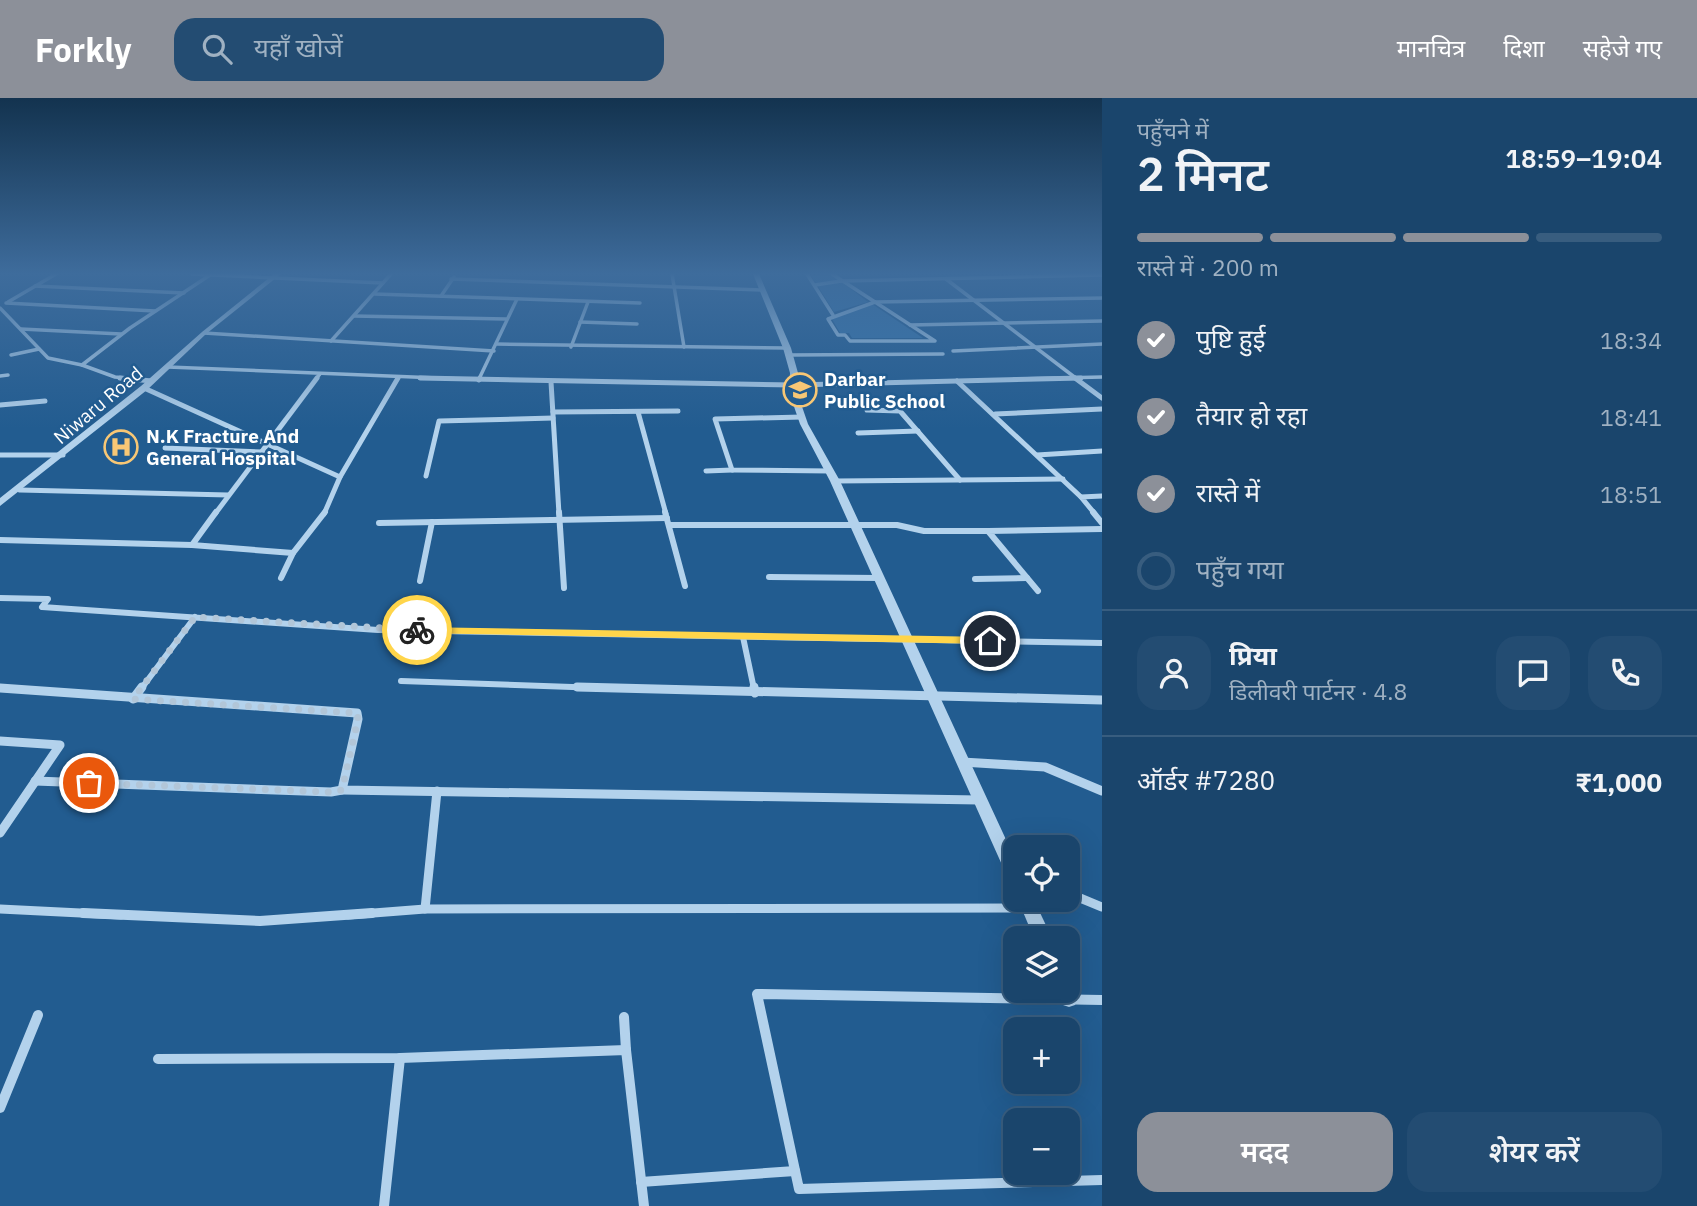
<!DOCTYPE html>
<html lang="hi">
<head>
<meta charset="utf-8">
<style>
  :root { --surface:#1a456c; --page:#234c72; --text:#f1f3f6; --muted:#9fb1c2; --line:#385d7f; --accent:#8c9099 }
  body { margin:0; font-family:"IBM Plex Sans","Noto Sans Devanagari",sans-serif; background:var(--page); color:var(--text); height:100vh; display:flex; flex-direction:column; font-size:26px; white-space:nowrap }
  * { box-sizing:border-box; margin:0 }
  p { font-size:23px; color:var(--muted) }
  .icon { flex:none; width:38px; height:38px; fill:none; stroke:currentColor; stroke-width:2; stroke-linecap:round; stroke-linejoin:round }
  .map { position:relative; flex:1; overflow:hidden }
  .side { display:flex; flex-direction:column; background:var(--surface); width:595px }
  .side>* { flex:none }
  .tools { position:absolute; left:1003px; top:737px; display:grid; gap:14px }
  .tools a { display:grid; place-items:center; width:77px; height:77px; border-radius:14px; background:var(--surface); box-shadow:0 7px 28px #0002,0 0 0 2px var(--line); font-size:35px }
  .pin { position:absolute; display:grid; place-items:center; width:60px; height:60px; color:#fff; margin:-30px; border:4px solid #fff; border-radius:50%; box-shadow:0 2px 7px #0007 }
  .courier { position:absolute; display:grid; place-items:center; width:70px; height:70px; margin:-35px; border:5px solid #ffd54a; border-radius:50%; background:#fff; color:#222; box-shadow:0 2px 9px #0007 }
  .headline em { font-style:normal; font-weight:600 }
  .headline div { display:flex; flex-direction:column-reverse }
  .headline { display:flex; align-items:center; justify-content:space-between; height:119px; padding:0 35px }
  h1 { font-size:46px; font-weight:600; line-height:52px }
  .bar { display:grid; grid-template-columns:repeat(4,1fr); gap:10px 7px; align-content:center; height:84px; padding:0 35px }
  .bar i { height:9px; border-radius:5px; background:var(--line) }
  .bar .selected { background:var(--accent) }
  .bar p { grid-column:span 4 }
  .line { display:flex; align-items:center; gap:18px; padding:0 35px; border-top:2px solid var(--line) }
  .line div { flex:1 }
  .round { display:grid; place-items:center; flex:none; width:74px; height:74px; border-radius:21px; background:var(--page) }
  ol { padding:0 35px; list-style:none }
  li { display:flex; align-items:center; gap:21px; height:77px }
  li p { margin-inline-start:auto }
  li .icon { padding:7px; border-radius:50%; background:var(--accent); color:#fff; stroke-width:4 }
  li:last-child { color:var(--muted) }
  li i { width:38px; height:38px; border:4px solid var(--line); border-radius:50% }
  .action { display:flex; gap:14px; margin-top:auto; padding:14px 35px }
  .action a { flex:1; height:80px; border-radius:21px; background:var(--accent); color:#fff; font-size:28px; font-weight:600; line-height:80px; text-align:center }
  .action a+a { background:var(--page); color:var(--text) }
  header { display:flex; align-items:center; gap:42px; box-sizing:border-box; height:98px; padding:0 35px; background:var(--accent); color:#fff }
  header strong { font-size:33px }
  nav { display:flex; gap:38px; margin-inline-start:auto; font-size:24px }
  .search { width:490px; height:63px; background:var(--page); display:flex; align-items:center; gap:18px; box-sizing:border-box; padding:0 24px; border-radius:21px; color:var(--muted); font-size:26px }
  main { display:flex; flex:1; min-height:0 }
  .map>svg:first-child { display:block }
  .green { fill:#3676ad }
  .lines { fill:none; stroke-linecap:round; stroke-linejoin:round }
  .minor-far4 { stroke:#b3d2ec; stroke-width:3.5 }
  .minor-far3 { stroke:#b3d2ec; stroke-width:5 }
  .minor-far2 { stroke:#b3d2ec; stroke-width:6 }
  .minor-far1 { stroke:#b3d2ec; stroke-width:9 }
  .minor { stroke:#b3d2ec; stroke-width:10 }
  .tertiary { fill:#b3d2ec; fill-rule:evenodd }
  .route { fill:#ffd54a }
  .done { stroke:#b2c6d8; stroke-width:7; stroke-dasharray:0 12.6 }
  .labels { text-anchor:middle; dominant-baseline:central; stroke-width:5; stroke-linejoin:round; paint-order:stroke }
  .far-poi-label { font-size:19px; font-weight:bold; fill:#fff; stroke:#225c90; text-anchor:start }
  .far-street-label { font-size:19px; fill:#fff; stroke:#225c90 }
</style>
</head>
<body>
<header>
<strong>Forkly</strong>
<div class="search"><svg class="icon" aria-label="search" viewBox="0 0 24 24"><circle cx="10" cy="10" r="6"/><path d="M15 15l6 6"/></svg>यहाँ खोजें</div>
<nav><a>मानचित्र</a><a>दिशा</a><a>सहेजे गए</a></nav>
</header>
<main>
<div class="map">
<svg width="1102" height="1108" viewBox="0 0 1102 1108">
  <rect width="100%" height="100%" fill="#225c90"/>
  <g class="green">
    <path d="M831 176 868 204 834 214 811 177Z"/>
    <path d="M872 206 923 240H852L849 235H840L832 221Z"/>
  </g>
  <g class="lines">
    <g class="minor-far4">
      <path d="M192 176 383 185"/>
      <path d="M672 176 684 249"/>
      <path d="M807 176 833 217"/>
      <path d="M832 176 875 204"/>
      <path d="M451 181 762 192"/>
      <path d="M946 181 1077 281"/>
      <path d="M815 187 841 183 1102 177"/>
      <path d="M35 188 184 195"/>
      <path d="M375 196 640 205"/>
      <path d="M441 198 454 179"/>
      <path d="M8 204 56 176"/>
      <path d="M875 204 935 243H850L845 237H838L828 221Z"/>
      <path d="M875 204 1102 200"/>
      <path d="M6 205 155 213"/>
      <path d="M0 210 48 260 82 267"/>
      <path d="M354 218 506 221"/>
      <path d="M580 224 637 226"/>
      <path d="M910 227 1102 223"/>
      <path d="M21 231 121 236"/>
      <path d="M204 235 494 253"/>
      <path d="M331 243 391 176"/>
      <path d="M497 246 787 250"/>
      <path d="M571 249 588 204"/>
      <path d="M953 253 1102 246"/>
      <path d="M11 257 39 251"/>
      <path d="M789 257 943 256"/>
      <path d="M168 269 462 281"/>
      <path d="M0 278 8 277"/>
      <path d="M136 281 115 279 82 267 130 230 210 177"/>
      <path d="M316 281 320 276"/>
      <path d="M397 281 398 279"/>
      <path d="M479 281 517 201"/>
      <path d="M1014 281 1102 279"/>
    </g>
    <g class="minor-far3">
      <path d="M120 280 152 283"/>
      <path d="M420 280 794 287 1081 280"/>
      <path d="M1075 280 1102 300"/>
      <path d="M479 282 480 280"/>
      <path d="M957 283 1081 399"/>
      <path d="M551 284 559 416"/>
      <path d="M144 290 340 379"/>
      <path d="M0 307 45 303"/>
      <path d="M867 312 900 313 960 382"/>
      <path d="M553 314 678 313"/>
      <path d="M638 314 666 416"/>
      <path d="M995 316 1102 311"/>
      <path d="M802 319 715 321 732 372 830 373"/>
      <path d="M858 335 918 333"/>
      <path d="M165 350 262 354"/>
      <path d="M0 357H63"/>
      <path d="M1037 357 1102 353"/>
      <path d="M706 373 732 372"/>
      <path d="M426 378 439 323 553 320"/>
      <path d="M835 383 1063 381"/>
      <path d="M20 392 228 397"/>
      <path d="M215 416 317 280"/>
      <path d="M324 416 340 379 398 280"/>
      <path d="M1095 416 1081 399 1102 398"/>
    </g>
    <g class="minor-far2">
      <path d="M216 414 192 447 293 455 325 414"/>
      <path d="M559 414 564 490"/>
      <path d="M665 414 685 488"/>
      <path d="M1093 414 1102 425"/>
      <path d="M379 425 667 420"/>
      <path d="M669 427H897L924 433H988"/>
      <path d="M0 442 192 447"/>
      <path d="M769 479 879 480"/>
      <path d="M281 480 293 455"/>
      <path d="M975 481 1027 480"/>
      <path d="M420 483 432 424"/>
      <path d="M1038 493 988 433 1102 431"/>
      <path d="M0 500 48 501 42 509 378 532 1102 545"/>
      <path d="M743 539 754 591"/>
      <path d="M401 583 629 591"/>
      <path d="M0 590 10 591"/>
      <path d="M141 591 195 519"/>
    </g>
    <g class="minor-far1">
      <path d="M577 589 1102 602"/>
      <path d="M754 589 755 595"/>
      <path d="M0 590 357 615 358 621 342 692 979 702"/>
      <path d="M133 601 142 589"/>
      <path d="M0 643 60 647 0 735"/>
      <path d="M962 664 1045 669 1102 693"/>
      <path d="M35 683 331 694 342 692"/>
      <path d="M1068 795 1102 809"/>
      <path d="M0 811 121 817"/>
      <path d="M425 811 437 693"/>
      <path d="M348 817 425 811 1029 810"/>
    </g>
    <g class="minor">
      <path d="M83 815 260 823 372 815"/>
      <path d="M1102 902 757 896 799 1091 1102 1082"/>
      <path d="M624 919 626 952"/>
      <path d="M158 961 400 960 626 952 644 1108"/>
      <path d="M0 1010 38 917"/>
      <path d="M641 1084 795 1073"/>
      <path d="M384 1108 400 960"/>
    </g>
    <g class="tertiary">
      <path d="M274 176H281L206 236 147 292 0 408V400L141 288 202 234Z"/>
      <path d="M753 176H759L791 250 798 275 797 294 808 326 840 383 1015 761V785L1009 783 1007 778 830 383 800 326 789 294 790 275 783 250Z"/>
      <path d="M1018 802H1034L1052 840H1034Z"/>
      <path d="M1068 884 1072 886 1078 901 1075 907 1069 909 1063 907 1057 892H1068Z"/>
    </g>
  </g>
  <linearGradient id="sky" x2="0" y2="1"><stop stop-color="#13334f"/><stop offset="0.53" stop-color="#3e6c9c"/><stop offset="1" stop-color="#3e6c9c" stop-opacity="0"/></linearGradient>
  <rect width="1102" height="331" fill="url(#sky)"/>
  <path class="route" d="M417 529 990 539 996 543 990 546 413 535 411 532Z"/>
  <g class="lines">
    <path class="done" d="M89 685 331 694 342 692 358 621 357 615 133 601 195 519 417 532"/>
  </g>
  <defs>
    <symbol id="school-ring" viewBox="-11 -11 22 22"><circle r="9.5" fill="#225c90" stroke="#f8c775" stroke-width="1.5"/><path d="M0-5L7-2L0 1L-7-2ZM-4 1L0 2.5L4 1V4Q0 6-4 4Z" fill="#f8c775"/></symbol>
    <symbol id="hospital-ring" viewBox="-11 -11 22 22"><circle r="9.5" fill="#225c90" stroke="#f8c775" stroke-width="1.5"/><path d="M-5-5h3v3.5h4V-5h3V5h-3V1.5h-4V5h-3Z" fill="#f8c775"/></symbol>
  </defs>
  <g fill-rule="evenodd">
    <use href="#school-ring" x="781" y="273" width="38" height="38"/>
    <use href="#hospital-ring" x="102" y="330" width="38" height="38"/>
  </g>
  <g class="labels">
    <g class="far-poi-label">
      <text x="824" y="281">Darbar<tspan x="824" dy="22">Public School</tspan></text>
      <text x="146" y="338">N.K Fracture And<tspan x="146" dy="22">General Hospital</tspan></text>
    </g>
    <g class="far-street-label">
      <text transform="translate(98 307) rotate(-40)">Niwaru Road</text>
    </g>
  </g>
</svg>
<div class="tools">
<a><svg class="icon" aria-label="locate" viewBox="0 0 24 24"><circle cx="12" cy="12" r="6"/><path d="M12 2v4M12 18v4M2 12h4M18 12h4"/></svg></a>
<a><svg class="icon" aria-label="layers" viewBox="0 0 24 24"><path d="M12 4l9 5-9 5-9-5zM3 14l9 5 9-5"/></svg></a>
<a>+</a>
<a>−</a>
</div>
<div class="pin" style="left:89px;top:685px;background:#ea580c"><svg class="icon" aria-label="bag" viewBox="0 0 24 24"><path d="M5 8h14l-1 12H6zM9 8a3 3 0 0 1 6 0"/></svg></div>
<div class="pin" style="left:990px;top:543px;background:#1f2937"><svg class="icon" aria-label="home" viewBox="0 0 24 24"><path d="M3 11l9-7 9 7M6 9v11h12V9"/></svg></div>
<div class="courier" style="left:417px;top:532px"><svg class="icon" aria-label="bike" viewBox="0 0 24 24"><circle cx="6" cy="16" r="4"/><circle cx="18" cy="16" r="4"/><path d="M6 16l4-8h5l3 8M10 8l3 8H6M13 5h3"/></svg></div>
</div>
<section class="side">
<div class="headline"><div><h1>2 मिनट</h1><p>पहुँचने में</p></div><em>18:59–19:04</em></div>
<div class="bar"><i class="selected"></i><i class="selected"></i><i class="selected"></i><i></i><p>रास्ते में · 200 m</p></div>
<ol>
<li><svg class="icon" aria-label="check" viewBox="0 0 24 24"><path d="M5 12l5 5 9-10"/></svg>पुष्टि हुई<p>18:34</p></li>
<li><svg class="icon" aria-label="check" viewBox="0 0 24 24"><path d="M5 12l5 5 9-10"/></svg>तैयार हो रहा<p>18:41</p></li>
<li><svg class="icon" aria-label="check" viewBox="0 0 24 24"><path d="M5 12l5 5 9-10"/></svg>रास्ते में<p>18:51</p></li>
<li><i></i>पहुँच गया</li>
</ol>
<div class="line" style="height:126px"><a class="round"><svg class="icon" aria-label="person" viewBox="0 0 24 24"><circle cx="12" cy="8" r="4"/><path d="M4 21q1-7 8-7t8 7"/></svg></a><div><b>प्रिया</b><p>डिलीवरी पार्टनर · 4.8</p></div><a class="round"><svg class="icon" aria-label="chat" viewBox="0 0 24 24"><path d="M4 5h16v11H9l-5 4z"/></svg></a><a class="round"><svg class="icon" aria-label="phone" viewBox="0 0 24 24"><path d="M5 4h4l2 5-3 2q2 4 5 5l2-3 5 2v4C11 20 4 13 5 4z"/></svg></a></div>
<div class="line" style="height:91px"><div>ऑर्डर #7280</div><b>₹1,000</b></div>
<div class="action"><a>मदद</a><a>शेयर करें</a></div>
</section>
</main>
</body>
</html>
